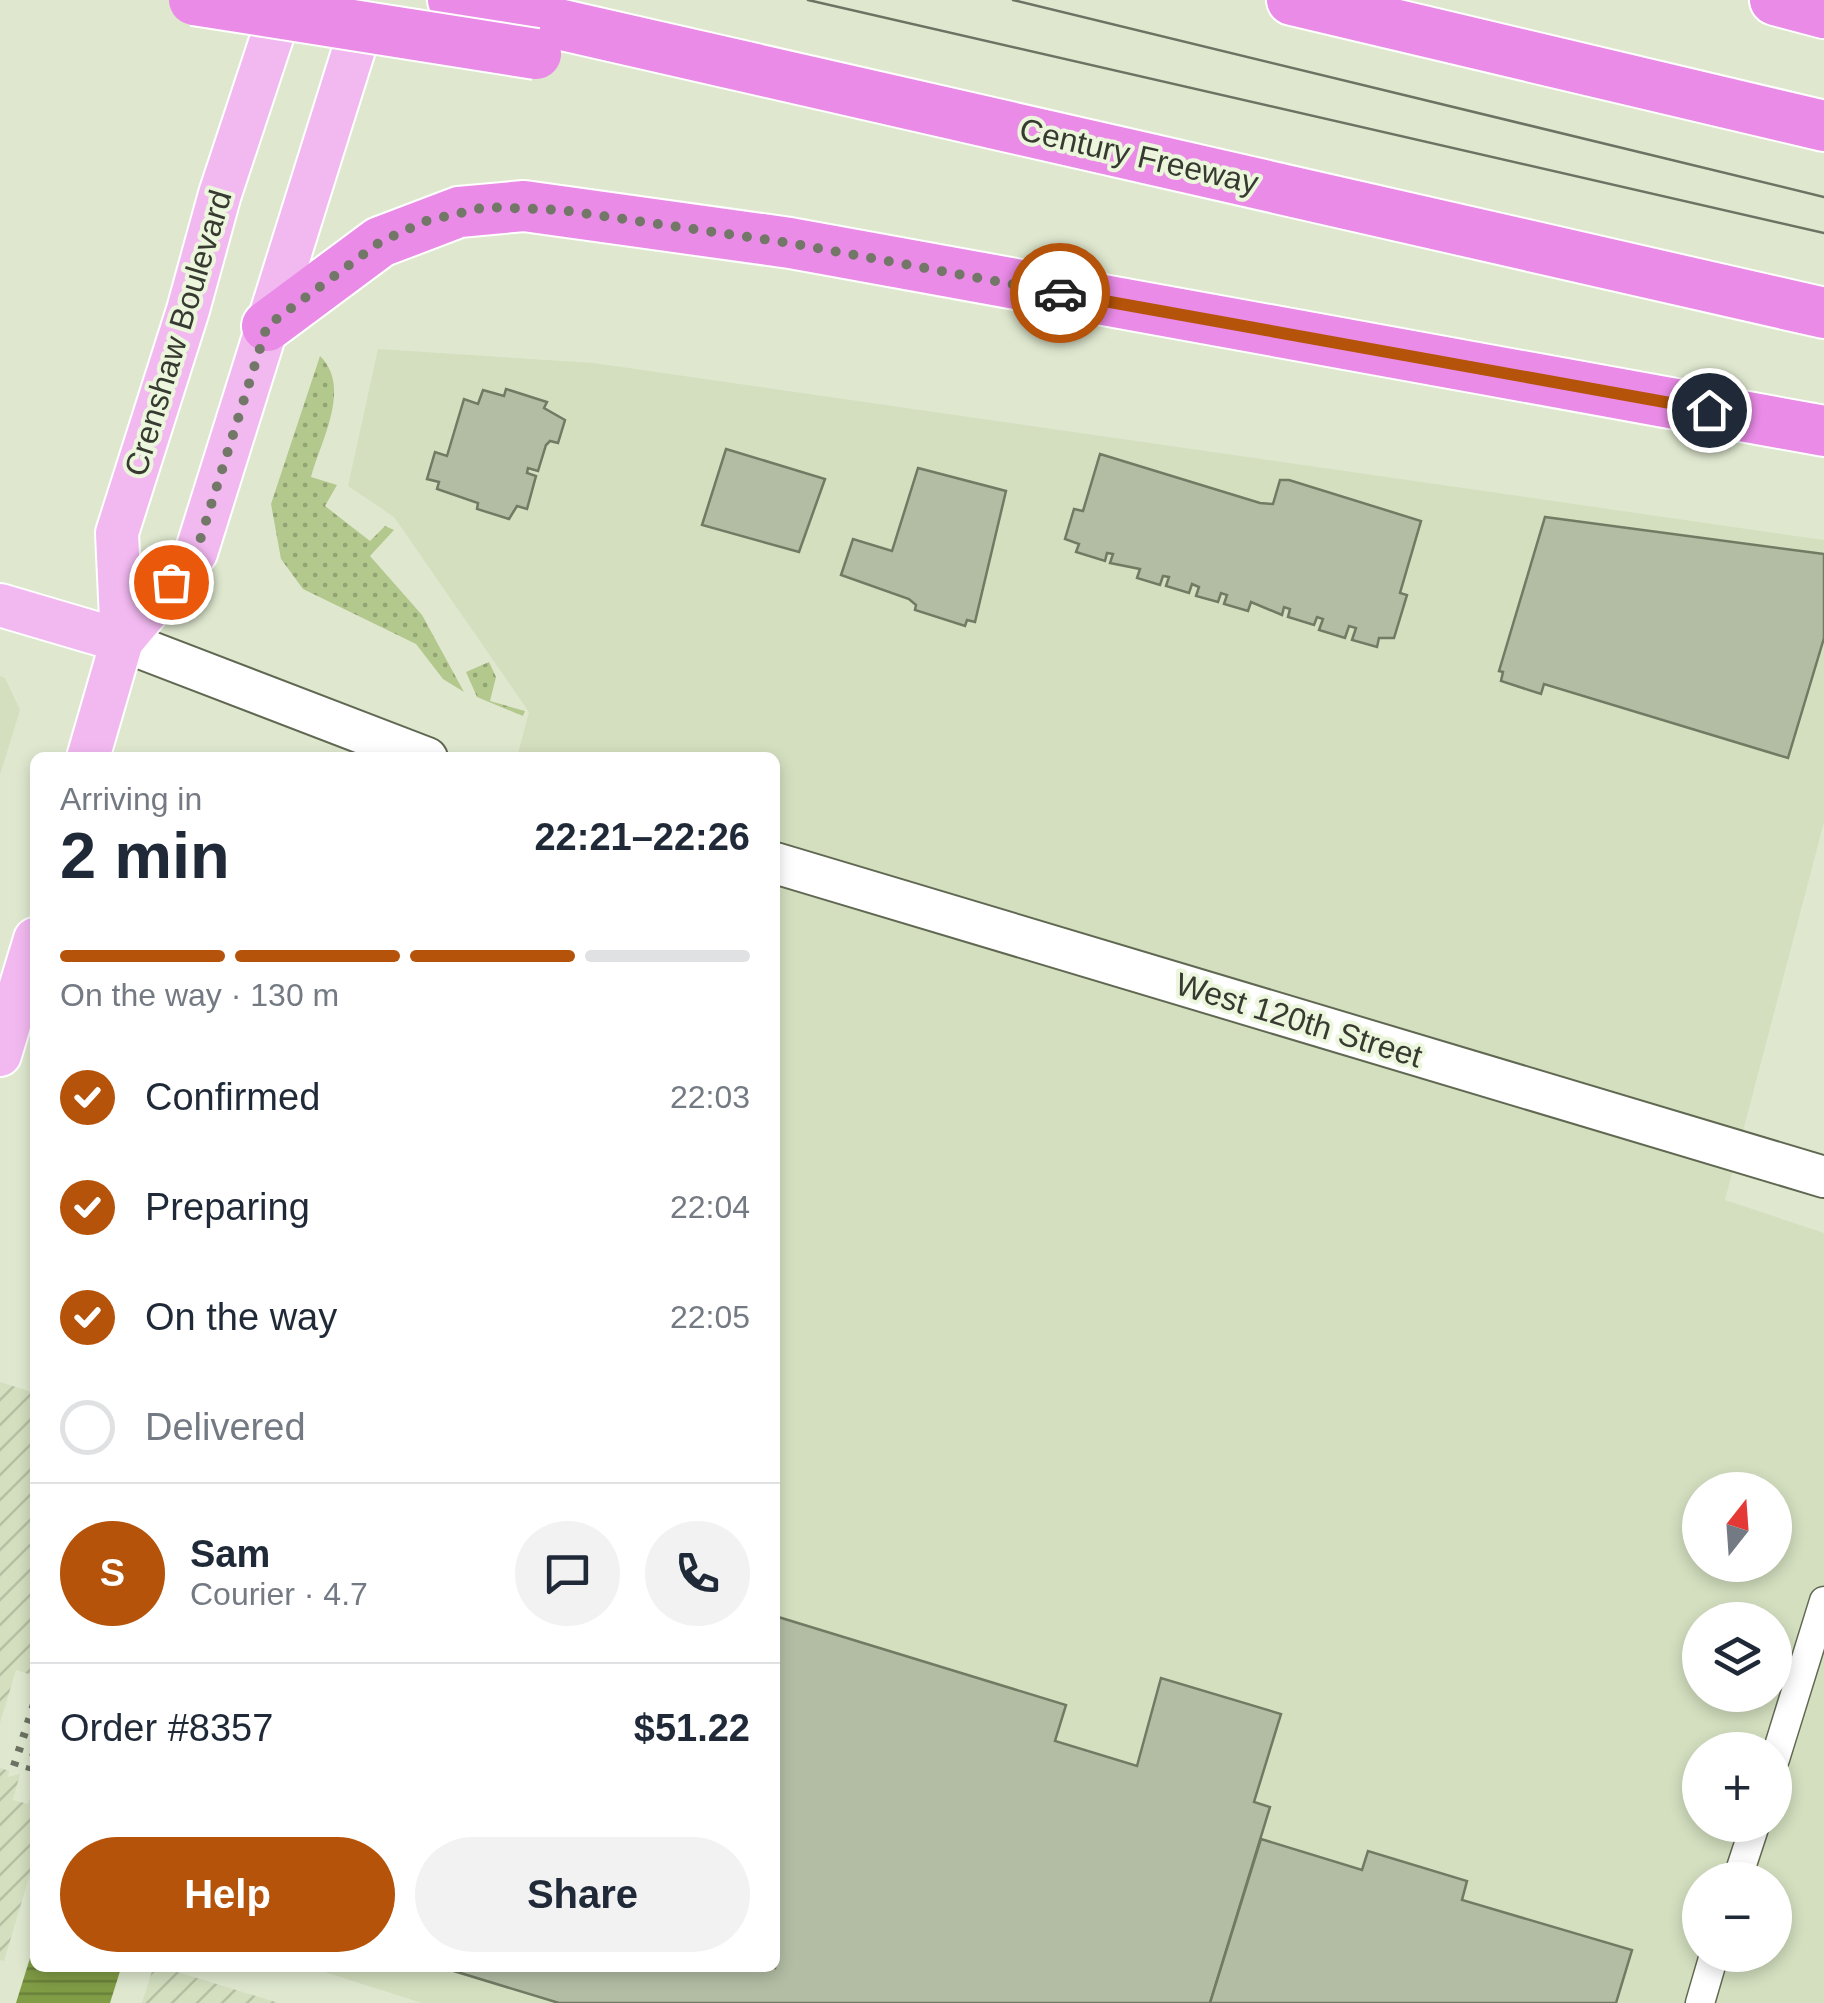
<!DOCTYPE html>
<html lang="en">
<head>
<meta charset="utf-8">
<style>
  :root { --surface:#fff; --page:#f2f2f3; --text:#1f2937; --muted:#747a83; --line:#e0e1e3; --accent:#b45309 }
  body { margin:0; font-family:Arial,sans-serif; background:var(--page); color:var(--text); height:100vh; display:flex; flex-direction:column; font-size:38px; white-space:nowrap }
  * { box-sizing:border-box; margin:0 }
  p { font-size:32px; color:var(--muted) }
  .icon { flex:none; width:55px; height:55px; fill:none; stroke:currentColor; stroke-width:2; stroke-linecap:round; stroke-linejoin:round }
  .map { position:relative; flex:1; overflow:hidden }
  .panel { position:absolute; left:30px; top:752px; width:750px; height:1220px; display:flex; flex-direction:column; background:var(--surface); border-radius:15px; box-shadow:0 5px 15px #0003 }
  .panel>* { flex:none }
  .needle { width:65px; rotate:17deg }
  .controls { position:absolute; left:1682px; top:1472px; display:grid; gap:20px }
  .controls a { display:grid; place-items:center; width:110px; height:110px; border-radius:50%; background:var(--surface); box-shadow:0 5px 15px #0003; font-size:50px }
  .pin { position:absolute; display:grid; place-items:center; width:85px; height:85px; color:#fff; margin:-42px; border:5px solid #fff; border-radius:50%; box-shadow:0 2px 10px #0007 }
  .courier { position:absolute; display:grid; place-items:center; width:100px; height:100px; margin:-50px; border:8px solid #b45309; border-radius:50%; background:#fff; color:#222; box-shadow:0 2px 12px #0007 }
  .overview em { font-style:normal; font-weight:700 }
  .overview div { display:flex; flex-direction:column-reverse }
  .overview { display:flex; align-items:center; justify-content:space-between; height:170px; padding:0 30px }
  h1 { font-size:65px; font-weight:700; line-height:75px }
  .bar { display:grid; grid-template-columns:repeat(4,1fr); gap:15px 10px; align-content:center; height:120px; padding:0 30px }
  .bar i { height:12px; border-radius:8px; background:var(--line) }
  .bar .selected { background:var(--accent) }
  .bar p { grid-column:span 4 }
  .line { display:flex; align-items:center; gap:25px; padding:0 30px; border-top:2px solid var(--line) }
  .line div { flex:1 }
  .round { display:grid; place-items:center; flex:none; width:105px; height:105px; border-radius:52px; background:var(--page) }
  ol { padding:0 30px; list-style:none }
  li { display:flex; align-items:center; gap:30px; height:110px }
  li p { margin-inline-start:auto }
  li .icon { padding:10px; border-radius:50%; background:var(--accent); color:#fff; stroke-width:4 }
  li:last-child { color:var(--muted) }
  li i { width:55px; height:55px; border:5px solid var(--line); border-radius:50% }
  .primary-button { display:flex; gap:20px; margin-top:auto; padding:20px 30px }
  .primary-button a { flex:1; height:115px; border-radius:60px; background:var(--accent); color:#fff; font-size:40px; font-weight:700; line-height:115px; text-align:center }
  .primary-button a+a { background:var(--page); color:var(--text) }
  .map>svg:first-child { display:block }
  .built { fill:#d3dfbf; fill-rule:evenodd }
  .industrial { fill:url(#industrial-furrows) }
  .grass { fill:url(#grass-dots) }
  .water { fill:url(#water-rules) }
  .building { fill:#b3bda4; stroke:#717a63; stroke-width:2.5 }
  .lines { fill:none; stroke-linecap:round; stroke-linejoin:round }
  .street-casing { stroke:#606852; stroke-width:31 }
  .secondary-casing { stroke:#606852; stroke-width:44 }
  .primary-casing { stroke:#fff; stroke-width:46 }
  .highway-casing { stroke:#fff; stroke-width:54 }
  .street { stroke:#fff; stroke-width:28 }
  .secondary { stroke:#fff; stroke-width:40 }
  .primary { stroke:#f2b9f1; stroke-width:42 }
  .highway { stroke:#ea8be7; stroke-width:50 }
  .tram { stroke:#6d7263; stroke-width:2.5 }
  .rail { stroke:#6d7263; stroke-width:8; stroke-dasharray:5 10; stroke-linecap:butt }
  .highway-bridge-casing { stroke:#fff; stroke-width:54; stroke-linecap:butt }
  .highway-bridge { stroke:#ea8be7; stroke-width:50 }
  .done { stroke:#727768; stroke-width:10; stroke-dasharray:0 18 }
  .route { stroke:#b45309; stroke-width:12 }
  .labels { text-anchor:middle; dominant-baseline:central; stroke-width:8; stroke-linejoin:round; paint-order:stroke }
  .street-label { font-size:32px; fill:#373a30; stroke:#ecf6dc }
</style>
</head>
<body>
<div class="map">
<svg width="1824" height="2003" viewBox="0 0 1824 2003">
  <defs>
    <pattern id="industrial-furrows" width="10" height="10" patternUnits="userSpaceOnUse" patternTransform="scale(2.5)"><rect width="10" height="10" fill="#d3dfbf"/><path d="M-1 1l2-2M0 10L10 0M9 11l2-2" fill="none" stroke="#b6c0a4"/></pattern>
    <pattern id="grass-dots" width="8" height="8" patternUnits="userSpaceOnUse" patternTransform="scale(2.5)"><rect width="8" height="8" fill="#b3c88d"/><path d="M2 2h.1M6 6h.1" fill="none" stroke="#92a374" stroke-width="1.8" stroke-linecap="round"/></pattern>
    <pattern id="water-rules" width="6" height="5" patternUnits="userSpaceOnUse" patternTransform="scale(2.5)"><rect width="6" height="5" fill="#809c45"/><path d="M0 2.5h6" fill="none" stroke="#6a803a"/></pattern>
  </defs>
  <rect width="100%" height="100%" fill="#dfe8cf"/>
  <g class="built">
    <path d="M378 349 594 363 1824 540V822L1725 1200 1824 1233V2003H422L312 1968H775V758L517 757 529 712 394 517 348 486ZM1700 1490H1775V1565H1700ZM1700 1620H1775V1695H1700ZM1700 1750H1775V1825H1700ZM1700 1880H1775V1955H1700Z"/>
    <path d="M0 676 5 678 20 710 0 775Z"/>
  </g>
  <g class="industrial">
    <path d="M0 1382 35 1393V1676L16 1670 0 1723Z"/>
    <path d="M0 1768 9 1771 8 1777 20 1774 13 1800 28 1804 35 1780V1857L4 1961 0 1960Z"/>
    <path d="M153 1968H164L279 2003H142Z"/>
  </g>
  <g class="grass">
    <path d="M320 356C352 387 321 440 311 477L337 485 325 506 370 541 385 526 394 530 370 556 422 615 464 692 443 679 416 644 303 589 281 559 271 504Z"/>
    <path d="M489 662 496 677 490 701 525 711 523 716 477 697 466 672Z"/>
  </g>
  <path class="water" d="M35 1942V1968H121L110 2003H16Z"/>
  <g class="building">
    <path d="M506 389 547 402 544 408 565 420 558 443 550 441 546 445 538 471 528 468 527 473 536 476 527 509 517 506 509 519 477 509 478 503 437 489 439 482 427 479 435 452 447 456 464 399 478 404 483 390 504 396Z"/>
    <path d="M726 449 825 479 799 552 702 525Z"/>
    <path d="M1100 454 1260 503 1273 504 1280 480H1289L1421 521 1400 593 1407 595 1394 638H1379L1377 647 1352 640 1356 628 1349 626 1345 638 1319 630 1323 619 1317 617 1314 625 1288 617 1290 609 1284 607 1282 615 1251 602 1248 611 1224 604 1227 595 1221 593 1218 602 1196 596 1199 587 1192 584 1189 593 1166 586 1169 577 1163 576 1160 585 1137 578 1140 569 1110 563 1113 554 1107 553 1105 561 1076 552 1079 544 1065 539 1074 509 1083 511Z"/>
    <path d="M918 468 1006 491 975 622 967 620 965 626 915 610 916 605 909 599 841 575 853 539 892 551Z"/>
    <path d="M1545 517 1824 554V638L1788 758 1544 684 1541 694 1501 681 1503 672 1499 671Z"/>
    <path d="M775 1616 1066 1705 1055 1741 1137 1766 1161 1678 1281 1714 1254 1802 1270 1807 1210 2003H559L444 1968H775Z"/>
    <path d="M1261 1839 1362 1870 1368 1851 1467 1881 1462 1900 1632 1950 1616 2003H1210Z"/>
  </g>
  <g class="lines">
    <defs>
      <g id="street">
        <path d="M1775 1759 1824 1601"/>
        <path d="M1737 1880 1755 1825"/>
        <path d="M1700 2003 1714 1955"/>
      </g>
      <g id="secondary">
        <path d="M122 641 427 758"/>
        <path d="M775 863 1824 1177"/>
      </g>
      <g id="primary">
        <path d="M0 605 122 641"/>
        <path d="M122 641 196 553 355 46"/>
        <path d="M88 758 122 641 117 533 188 310 220 194 274 31"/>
        <path d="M0 1055 35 939"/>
      </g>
      <g id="highway">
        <path d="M453 0 1824 313"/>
        <path d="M1292 0 1824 126"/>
        <path d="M1775 0 1824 13"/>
        <path d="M267 326 380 242 459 212 524 206 790 243 1824 431"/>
      </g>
    </defs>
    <use href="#street" class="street-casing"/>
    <use href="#secondary" class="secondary-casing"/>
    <use href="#primary" class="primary-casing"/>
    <use href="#highway" class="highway-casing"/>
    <use href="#street" class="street"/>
    <use href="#secondary" class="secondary"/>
    <use href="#primary" class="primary"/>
    <use href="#highway" class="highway"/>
    <g class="tram">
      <path d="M808 0 1824 233"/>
      <path d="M1013 0 1824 197"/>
    </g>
    <g class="rail">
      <path d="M14 1766 35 1701"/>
      <path d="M29 1771 35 1750"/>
    </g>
    <defs>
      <path id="highway-bridge" d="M194 0 536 54"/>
    </defs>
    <use href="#highway-bridge" class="highway-bridge-casing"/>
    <use href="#highway-bridge" class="highway-bridge"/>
  </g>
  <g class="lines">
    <path class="done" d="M171 582 196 553 267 326 380 242 426 221 486 207 561 210 790 243 1060 293"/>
    <path class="route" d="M1060 293 1709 410"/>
  </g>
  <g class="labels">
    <g class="street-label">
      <text transform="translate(1139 156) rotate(13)">Century Freeway</text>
      <text transform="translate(178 333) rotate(-73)">Crenshaw Boulevard</text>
      <text transform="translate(1299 1020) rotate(17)">West 120th Street</text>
    </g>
  </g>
</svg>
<div class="controls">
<a><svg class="needle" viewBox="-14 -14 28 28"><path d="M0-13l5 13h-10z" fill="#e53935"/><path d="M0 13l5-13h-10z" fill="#747a83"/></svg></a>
<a><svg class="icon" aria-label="layers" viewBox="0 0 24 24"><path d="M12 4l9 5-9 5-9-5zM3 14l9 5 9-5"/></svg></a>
<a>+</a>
<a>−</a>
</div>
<div class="pin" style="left:171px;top:582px;background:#ea580c"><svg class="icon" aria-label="bag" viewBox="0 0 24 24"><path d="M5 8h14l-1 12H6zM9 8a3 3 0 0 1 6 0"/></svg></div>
<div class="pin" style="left:1709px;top:410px;background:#1f2937"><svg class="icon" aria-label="home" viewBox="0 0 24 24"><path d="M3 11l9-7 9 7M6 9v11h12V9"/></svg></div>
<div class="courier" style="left:1060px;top:293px"><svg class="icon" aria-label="car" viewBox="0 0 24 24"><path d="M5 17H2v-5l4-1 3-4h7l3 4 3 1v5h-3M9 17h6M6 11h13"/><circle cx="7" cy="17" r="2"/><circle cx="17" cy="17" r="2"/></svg></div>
<section class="panel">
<div class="overview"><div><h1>2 min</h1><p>Arriving in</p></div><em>22:21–22:26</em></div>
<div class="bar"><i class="selected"></i><i class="selected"></i><i class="selected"></i><i></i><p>On the way · 130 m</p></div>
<ol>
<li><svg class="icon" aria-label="check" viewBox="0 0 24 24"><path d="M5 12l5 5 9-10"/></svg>Confirmed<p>22:03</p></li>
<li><svg class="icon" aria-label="check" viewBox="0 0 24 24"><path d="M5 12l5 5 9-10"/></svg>Preparing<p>22:04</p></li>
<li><svg class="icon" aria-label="check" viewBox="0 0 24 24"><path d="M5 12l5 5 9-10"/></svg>On the way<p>22:05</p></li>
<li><i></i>Delivered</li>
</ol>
<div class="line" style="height:180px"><b class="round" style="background:var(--accent);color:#fff">S</b><div><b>Sam</b><p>Courier · 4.7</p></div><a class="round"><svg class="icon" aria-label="chat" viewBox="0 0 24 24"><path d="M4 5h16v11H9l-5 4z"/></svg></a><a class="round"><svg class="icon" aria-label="phone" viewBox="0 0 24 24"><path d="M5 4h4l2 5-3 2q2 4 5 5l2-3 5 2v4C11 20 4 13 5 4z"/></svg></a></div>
<div class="line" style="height:130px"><div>Order #8357</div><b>$51.22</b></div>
<div class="primary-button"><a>Help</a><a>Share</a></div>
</section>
</div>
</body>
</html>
